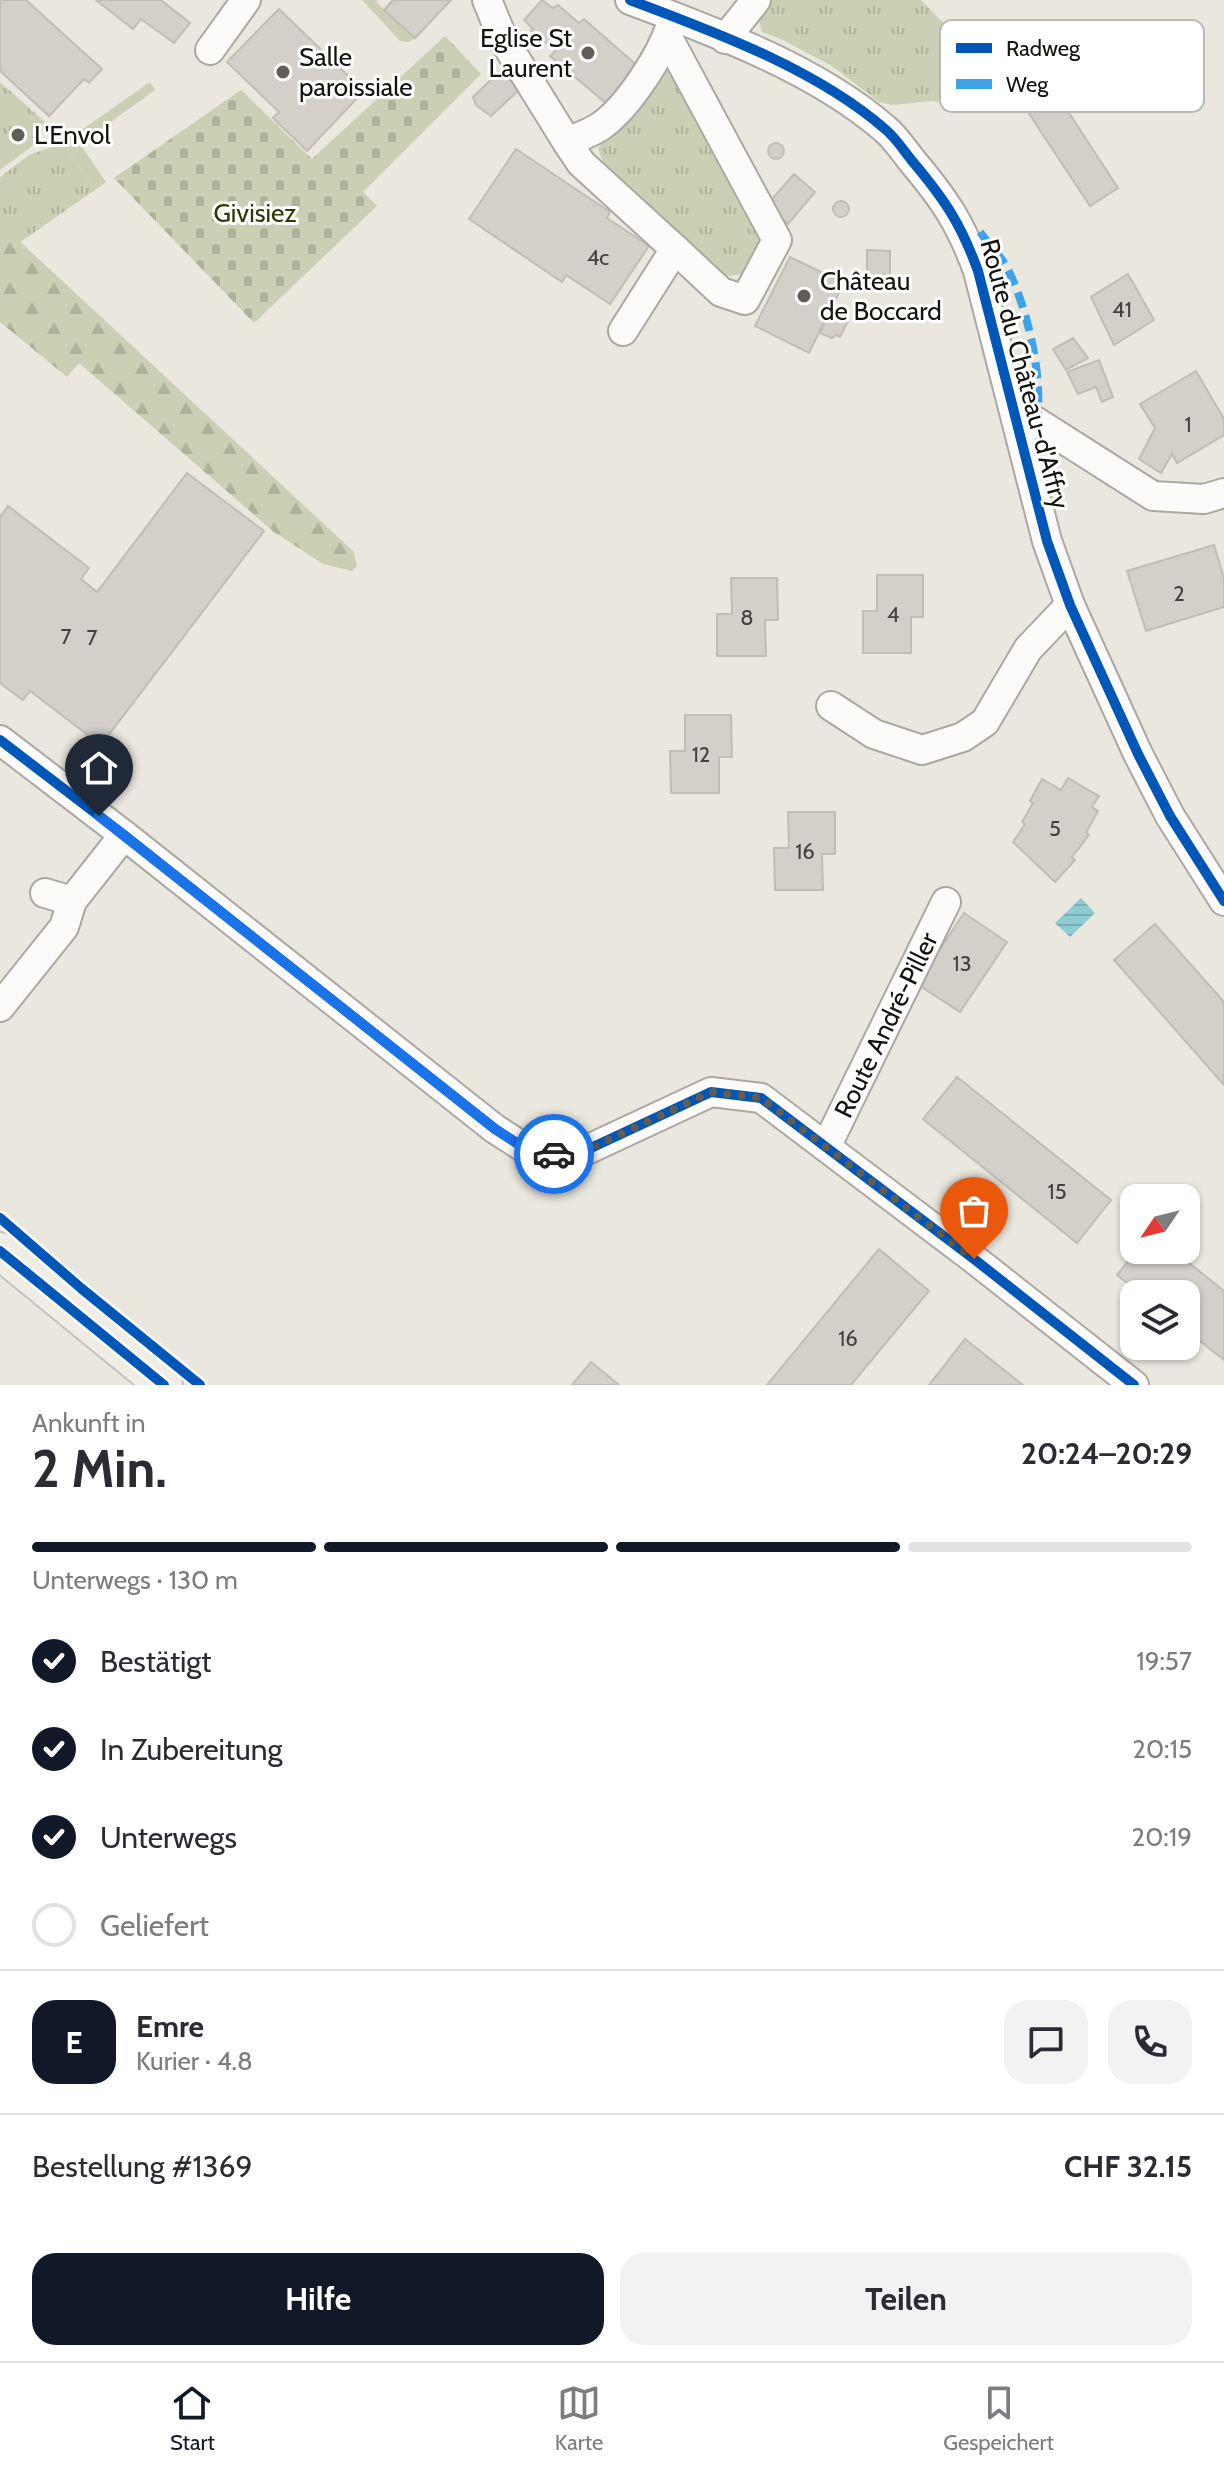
<!DOCTYPE html>
<html lang="de">
<head>
<meta charset="utf-8">
<style>
  :root { --surface:#fff; --page:#f2f2f3; --text:#2b2b33; --muted:#7c7c81; --line:#e1e1e2; --accent:#111827 }
  body { margin:0; font-family:Cabin,sans-serif; background:var(--page); color:var(--text); height:100vh; display:flex; flex-direction:column; font-size:30px; white-space:nowrap }
  * { box-sizing:border-box; margin:0 }
  p { font-size:26px; color:var(--muted) }
  .icon { flex:none; width:44px; height:44px; fill:none; stroke:currentColor; stroke-width:2; stroke-linecap:round; stroke-linejoin:round }
  .map { position:relative; height:1385px; overflow:hidden }
  .details { display:flex; flex-direction:column; background:var(--surface); flex:1 }
  .details>* { flex:none }
  .needle { width:52px; rotate:235deg }
  .fabs { position:absolute; left:1120px; top:1184px; display:grid; gap:16px }
  .fabs a { display:grid; place-items:center; width:80px; height:80px; border-radius:16px; background:var(--surface); box-shadow:0 2px 6px #0004; font-size:40px }
  .pin { position:absolute; display:grid; place-items:center; width:68px; height:68px; color:#fff; margin:-82px -34px; border-radius:50% 50% 50% 0; rotate:-45deg; box-shadow:0 0 8px #0007 }
  .pin .icon { rotate:45deg }
  .courier { position:absolute; display:grid; place-items:center; width:80px; height:80px; margin:-40px; border:6px solid #1a73e8; border-radius:50%; background:#fff; color:#222; box-shadow:0 2px 10px #0007 }
  .overview em { font-style:normal; font-weight:700 }
  .overview div { display:flex; flex-direction:column-reverse }
  .overview { display:flex; align-items:center; justify-content:space-between; height:136px; padding:0 32px }
  h1 { font-size:52px; font-weight:700; line-height:60px }
  .bar { display:grid; grid-template-columns:repeat(4,1fr); gap:12px 8px; align-content:center; height:96px; padding:0 32px }
  .bar i { height:10px; border-radius:6px; background:var(--line) }
  .bar .on { background:var(--accent) }
  .bar p { grid-column:span 4 }
  .line { display:flex; align-items:center; gap:20px; padding:0 32px; border-top:2px solid var(--line) }
  .line div { flex:1 }
  .round { display:grid; place-items:center; flex:none; width:84px; height:84px; border-radius:24px; background:var(--page) }
  ol { padding:0 32px; list-style:none }
  li { display:flex; align-items:center; gap:24px; height:88px }
  li p { margin-inline-start:auto }
  li .icon { padding:8px; border-radius:50%; background:var(--accent); color:#fff; stroke-width:4 }
  li:last-child { color:var(--muted) }
  li i { width:44px; height:44px; border:4px solid var(--line); border-radius:50% }
  .primary-button { display:flex; gap:16px; margin-top:auto; padding:16px 32px }
  .primary-button a { flex:1; height:92px; border-radius:24px; background:var(--accent); color:#fff; font-size:32px; font-weight:700; line-height:92px; text-align:center }
  .primary-button a+a { background:var(--page); color:var(--text) }
  .menu { display:flex; justify-content:space-around; align-items:center; height:112px; border-top:2px solid var(--line); background:var(--surface); font-size:22px; color:var(--muted) }
  .menu a { display:grid; justify-items:center; gap:4px }
  .menu .on { color:var(--accent) }
  .map>svg:first-child { display:block }
  .grass { fill:url(#grass-tufts) }
  .forest { fill:url(#forest-firs) }
  .cemetery { fill:url(#cemetery-stones) }
  .garden { fill:#cbd0b4 }
  .water { fill:url(#water-rules) }
  .building { fill:#d3d0ca; stroke:#c0bdb7; stroke-width:2 }
  .lines { fill:none; stroke-linecap:round; stroke-linejoin:round }
  .minor-casing { stroke:#aba8a2; stroke-width:32 }
  .major-casing { stroke:#c4c2bf; stroke-width:40 }
  .minor { stroke:#fcfbfa; stroke-width:28 }
  .major { stroke:#f0ede4; stroke-width:36 }
  .quiet { stroke:#3da2e9; stroke-width:8; stroke-dasharray:16 8; stroke-linecap:butt }
  .cycleway-casing { stroke:#fff; stroke-width:15 }
  .cycleway { stroke:#0057b8; stroke-width:10 }
  .done { stroke:#605d57; stroke-width:8; stroke-dasharray:0 14.4 }
  .route { stroke:#1a73e8; stroke-width:10 }
  .poi-dot { fill:#605d57; stroke:#fff; stroke-width:3 }
  .labels { text-anchor:middle; dominant-baseline:central; stroke-width:6; stroke-linejoin:round; paint-order:stroke }
  .number-label { font-size:22px; fill:#44423d }
  .poi-label { font-size:26px; fill:#15130e; stroke:#fff; text-anchor:start }
  .park-label { font-size:26px; fill:#2e3907; stroke:#fff }
  .street-label { font-size:26px; fill:#15130e; stroke:#fff }
  .key { fill:#fff; stroke:#b9b8b7; stroke-width:2 }
  .key-label { font-size:22px; fill:#15130e }
</style>
</head>
<body>
<div class="map">
<svg width="1224" height="1385" viewBox="0 0 1224 1385">
  <defs>
    <pattern id="grass-tufts" width="24" height="20" patternUnits="userSpaceOnUse" patternTransform="scale(2)"><rect width="24" height="20" fill="#cbd0b4"/><path d="M3 7l-1-3M5 7V3M7 7l1-3M15 17l-1-3M17 17v-4M19 17l1-3" fill="none" stroke="#adb29a"/></pattern>
    <pattern id="forest-firs" width="22" height="20" patternUnits="userSpaceOnUse" patternTransform="scale(2)"><rect width="22" height="20" fill="#cbd0b4"/><path d="M5 1l3.5 6h-7zM16 11l3.5 6h-7z" fill="#adb29a"/></pattern>
    <pattern id="cemetery-stones" width="16" height="16" patternUnits="userSpaceOnUse" patternTransform="scale(2)"><rect width="16" height="16" fill="#cbd0b4"/><path d="M2 7V4a2 2 0 0 1 4 0v3zM10 15v-3a2 2 0 0 1 4 0v3z" fill="#adb29a"/></pattern>
    <pattern id="water-rules" width="6" height="5" patternUnits="userSpaceOnUse" patternTransform="scale(2)"><rect width="6" height="5" fill="#8eccd4"/><path d="M0 2.5h6" fill="none" stroke="#7aaeb5"/></pattern>
  </defs>
  <rect width="100%" height="100%" fill="#eae7df"/>
  <g class="grass">
    <path d="M362 0H378L376 2 415 38 409 42 400 41Z"/>
    <path d="M770 0H921L1002 83 972 105 933 101 893 105 879 102 832 66 783 40 762 32C757 18 760 11 770 0Z"/>
    <path d="M672 63 762 243 744 274 728 276 709 268 603 162 598 148 662 64Z"/>
    <path d="M0 82 45 122 39 141 0 170Z"/>
    <path d="M63 143 95 190 9 250 0 243V177L29 155Z"/>
  </g>
  <path class="forest" d="M0 223 353 551 357 566 352 571 323 564 274 532 79 363 67 377 0 322Z"/>
  <path class="cemetery" d="M445 36 481 74 363 192 377 206 254 323 114 178 241 90 312 159Z"/>
  <path class="garden" d="M150 82 155 90 80 144 106 182 95 190 63 143Z"/>
  <path class="water" d="M1081 898 1095 913 1070 937 1055 923Z"/>
  <g class="building">
    <path d="M0 0H26L102 69 89 83 84 79 49 116 0 71Z"/>
    <path d="M96 0H161L190 23 174 43 141 19 133 29Z"/>
    <path d="M393 0H451L415 38 384 10Z"/>
    <path d="M542 0 553 8 558 5 579 23 584 19 640 68 607 104 550 56 556 51 531 31 533 29 524 20Z"/>
    <path d="M279 9 364 91 307 151 273 118 279 112 227 62Z"/>
    <path d="M501 70 519 90 491 116 476 105 473 97Z"/>
    <path d="M1052 87 1118 188 1090 206 1024 106Z"/>
    <circle cx="776" cy="151" r="8"/>
    <path d="M516 149 610 212 607 218 649 246 610 304 566 275 562 282 469 219Z"/>
    <path d="M794 174 815 192 788 224 767 205Z"/>
    <circle cx="841" cy="209" r="8"/>
    <path d="M867 250 890 251V283L867 286Z"/>
    <path d="M790 257 844 283 830 310 826 309 824 313 827 316 809 353 755 326Z"/>
    <path d="M1128 274 1154 320 1114 345 1091 297Z"/>
    <path d="M835 315 848 321 840 337 836 335 832 338 820 333 826 319 832 322Z"/>
    <path d="M1073 338 1088 358 1066 370 1053 349Z"/>
    <path d="M1099 360 1113 397 1102 402 1096 387 1078 394 1067 372Z"/>
    <path d="M1196 371 1224 419V435L1177 463 1172 454 1161 473 1139 459 1155 428 1140 404Z"/>
    <path d="M187 473 264 531 101 745 30 691 23 700 0 683V517L8 506 89 568 81 579 97 592Z"/>
    <path d="M1214 545 1224 578V607L1146 631 1127 571Z"/>
    <path d="M877 575H923V617H911V653H863V611H877Z"/>
    <path d="M731 578H777L778 620H765L766 656H717V614H732Z"/>
    <path d="M685 715H731L732 757H719V793H671L670 751H685Z"/>
    <path d="M1068 778 1099 796 1092 807 1098 811 1086 833 1089 835 1072 857 1075 860 1055 882 1013 842 1025 824 1022 822 1033 803 1030 801 1042 779 1061 790Z"/>
    <path d="M788 812H835V854H822L823 890H775L774 848H789Z"/>
    <path d="M964 913 1007 942 960 1012 917 984Z"/>
    <path d="M1155 924 1224 1002V1085L1114 960Z"/>
    <path d="M957 1077 1111 1200 1077 1243 923 1119Z"/>
    <path d="M879 1249 929 1291 851 1385H767Z"/>
    <path d="M1137 1250H1173L1224 1291V1360L1186 1330V1294H1141L1117 1275Z"/>
    <path d="M965 1339 1023 1385H929Z"/>
    <path d="M591 1362 619 1385H572Z"/>
  </g>
  <g class="lines">
    <defs>
      <g id="minor">
        <path d="M487 0 503 39 567 142C578 137 591 133 601 126 628 107 661 56 671 25"/>
        <path d="M630 0C715 32 816 69 885 129 896 138 904 151 913 162 945 200 961 224 978 271L1047 541 1070 605 1138 754 1170 816 1224 901"/>
        <path d="M667 36 777 240 745 300 721 292 675 249"/>
        <path d="M725 39 756 0"/>
        <path d="M210 50 246 0"/>
        <path d="M567 142 581 163 675 249 623 331"/>
        <path d="M1013 407 1153 496 1204 499 1224 493"/>
        <path d="M831 706 874 734 922 750 963 737 985 722 1028 649 1070 605"/>
        <path d="M0 740 124 835 495 1129 534 1154H578L711 1092 761 1098 974 1259 1134 1385"/>
        <path d="M45 893 72 901 124 835"/>
        <path d="M0 1007 64 927 72 901"/>
        <path d="M826 1147 946 902"/>
      </g>
      <path id="major" d="M0 1251 164 1385"/>
    </defs>
    <use href="#minor" class="minor-casing"/>
    <use href="#major" class="major-casing"/>
    <use href="#minor" class="minor"/>
    <use href="#major" class="major"/>
    <path class="quiet" d="M980 232C988 243 999 254 1006 266 1026 302 1045 381 1036 422"/>
    <defs>
      <g id="cycleway">
        <path d="M630 0C715 32 816 69 885 129 896 138 904 151 913 162 945 200 961 224 978 271L1047 541 1070 605 1138 754 1170 816 1224 901"/>
        <path d="M0 740 124 835 495 1129 534 1154H578L711 1092 761 1098 974 1259 1134 1385"/>
        <path d="M0 1218 82 1289 200 1385"/>
        <path d="M0 1251 164 1385"/>
      </g>
    </defs>
    <use href="#cycleway" class="cycleway-casing"/>
    <use href="#cycleway" class="cycleway"/>
  </g>
  <g class="lines">
    <path class="done" d="M554 1154H578L711 1092 761 1098 974 1259"/>
    <path class="route" d="M99 816 495 1129 534 1154H554"/>
  </g>
  <g class="poi-dot">
    <circle cx="588" cy="53" r="8"/>
    <circle cx="283" cy="72" r="8"/>
    <circle cx="18" cy="135" r="8"/>
    <circle cx="804" cy="296" r="8"/>
  </g>
  <g class="labels">
    <g class="number-label">
      <text x="598" y="257">4c</text>
      <text x="1122" y="309">41</text>
      <text x="1188" y="424">1</text>
      <text x="1179" y="593">2</text>
      <text x="893" y="614">4</text>
      <text x="747" y="617">8</text>
      <text x="66" y="636">7</text>
      <text x="92" y="637">7</text>
      <text x="701" y="754">12</text>
      <text x="1055" y="828">5</text>
      <text x="805" y="851">16</text>
      <text x="962" y="963">13</text>
      <text x="1057" y="1191">15</text>
      <text x="848" y="1338">16</text>
    </g>
    <g class="poi-label">
      <text x="572" y="38" text-anchor="end">Eglise St<tspan x="572" dy="30">Laurent</tspan></text>
      <text x="299" y="57">Salle<tspan x="299" dy="30">paroissiale</tspan></text>
      <text x="34" y="135">L'Envol</text>
      <text x="820" y="281">Château<tspan x="820" dy="30">de Boccard</tspan></text>
    </g>
    <g class="park-label">
      <text x="255" y="213">Givisiez</text>
    </g>
    <g class="street-label">
      <text transform="translate(1025 374) rotate(75)">Route du Château-d'Affry</text>
      <text transform="translate(886 1025) rotate(-64)">Route André-Piller</text>
    </g>
  </g>
  <rect x="940" y="20" width="264" height="92" rx="12" class="key"/>
  <rect x="956" y="43" width="36" height="10" fill="#0057b8"/>
  <rect x="956" y="79" width="36" height="10" fill="#3da2e9"/>
  <g class="key-label">
    <text x="1006" y="56">Radweg</text>
    <text x="1006" y="92">Weg</text>
  </g>
</svg>
<div class="fabs">
<a><svg class="needle" viewBox="-14 -14 28 28"><path d="M0-13l5 13h-10z" fill="#e53935"/><path d="M0 13l5-13h-10z" fill="#7c7c81"/></svg></a>
<a><svg class="icon" aria-label="layers" viewBox="0 0 24 24"><path d="M12 4l9 5-9 5-9-5zM3 14l9 5 9-5"/></svg></a>
</div>
<div class="pin" style="left:974px;top:1259px;background:#ea580c"><svg class="icon" aria-label="bag" viewBox="0 0 24 24"><path d="M5 8h14l-1 12H6zM9 8a3 3 0 0 1 6 0"/></svg></div>
<div class="pin" style="left:99px;top:816px;background:#1f2937"><svg class="icon" aria-label="home" viewBox="0 0 24 24"><path d="M3 11l9-7 9 7M6 9v11h12V9"/></svg></div>
<div class="courier" style="left:554px;top:1154px"><svg class="icon" aria-label="car" viewBox="0 0 24 24"><path d="M5 17H2v-5l4-1 3-4h7l3 4 3 1v5h-3M9 17h6M6 11h13"/><circle cx="7" cy="17" r="2"/><circle cx="17" cy="17" r="2"/></svg></div>
</div>
<section class="details">
<div class="overview"><div><h1>2 Min.</h1><p>Ankunft in</p></div><em>20:24–20:29</em></div>
<div class="bar"><i class="on"></i><i class="on"></i><i class="on"></i><i></i><p>Unterwegs · 130 m</p></div>
<ol>
<li><svg class="icon" aria-label="check" viewBox="0 0 24 24"><path d="M5 12l5 5 9-10"/></svg>Bestätigt<p>19:57</p></li>
<li><svg class="icon" aria-label="check" viewBox="0 0 24 24"><path d="M5 12l5 5 9-10"/></svg>In Zubereitung<p>20:15</p></li>
<li><svg class="icon" aria-label="check" viewBox="0 0 24 24"><path d="M5 12l5 5 9-10"/></svg>Unterwegs<p>20:19</p></li>
<li><i></i>Geliefert</li>
</ol>
<div class="line" style="height:144px"><b class="round" style="background:var(--accent);color:#fff">E</b><div><b>Emre</b><p>Kurier · 4.8</p></div><a class="round"><svg class="icon" aria-label="chat" viewBox="0 0 24 24"><path d="M4 5h16v11H9l-5 4z"/></svg></a><a class="round"><svg class="icon" aria-label="phone" viewBox="0 0 24 24"><path d="M5 4h4l2 5-3 2q2 4 5 5l2-3 5 2v4C11 20 4 13 5 4z"/></svg></a></div>
<div class="line" style="height:104px"><div>Bestellung #1369</div><b>CHF 32.15</b></div>
<div class="primary-button"><a>Hilfe</a><a>Teilen</a></div>
</section>
<nav class="menu">
<a class="on"><svg class="icon" aria-label="home" viewBox="0 0 24 24"><path d="M3 11l9-7 9 7M6 9v11h12V9"/></svg>Start</a>
<a><svg class="icon" aria-label="map" viewBox="0 0 24 24"><path d="M3 6l6-2 6 2 6-2v14l-6 2-6-2-6 2zM9 4v14M15 6v14"/></svg>Karte</a>
<a><svg class="icon" aria-label="saved" viewBox="0 0 24 24"><path d="M7 4h10v16l-5-4-5 4z"/></svg>Gespeichert</a>
</nav>
</body>
</html>
